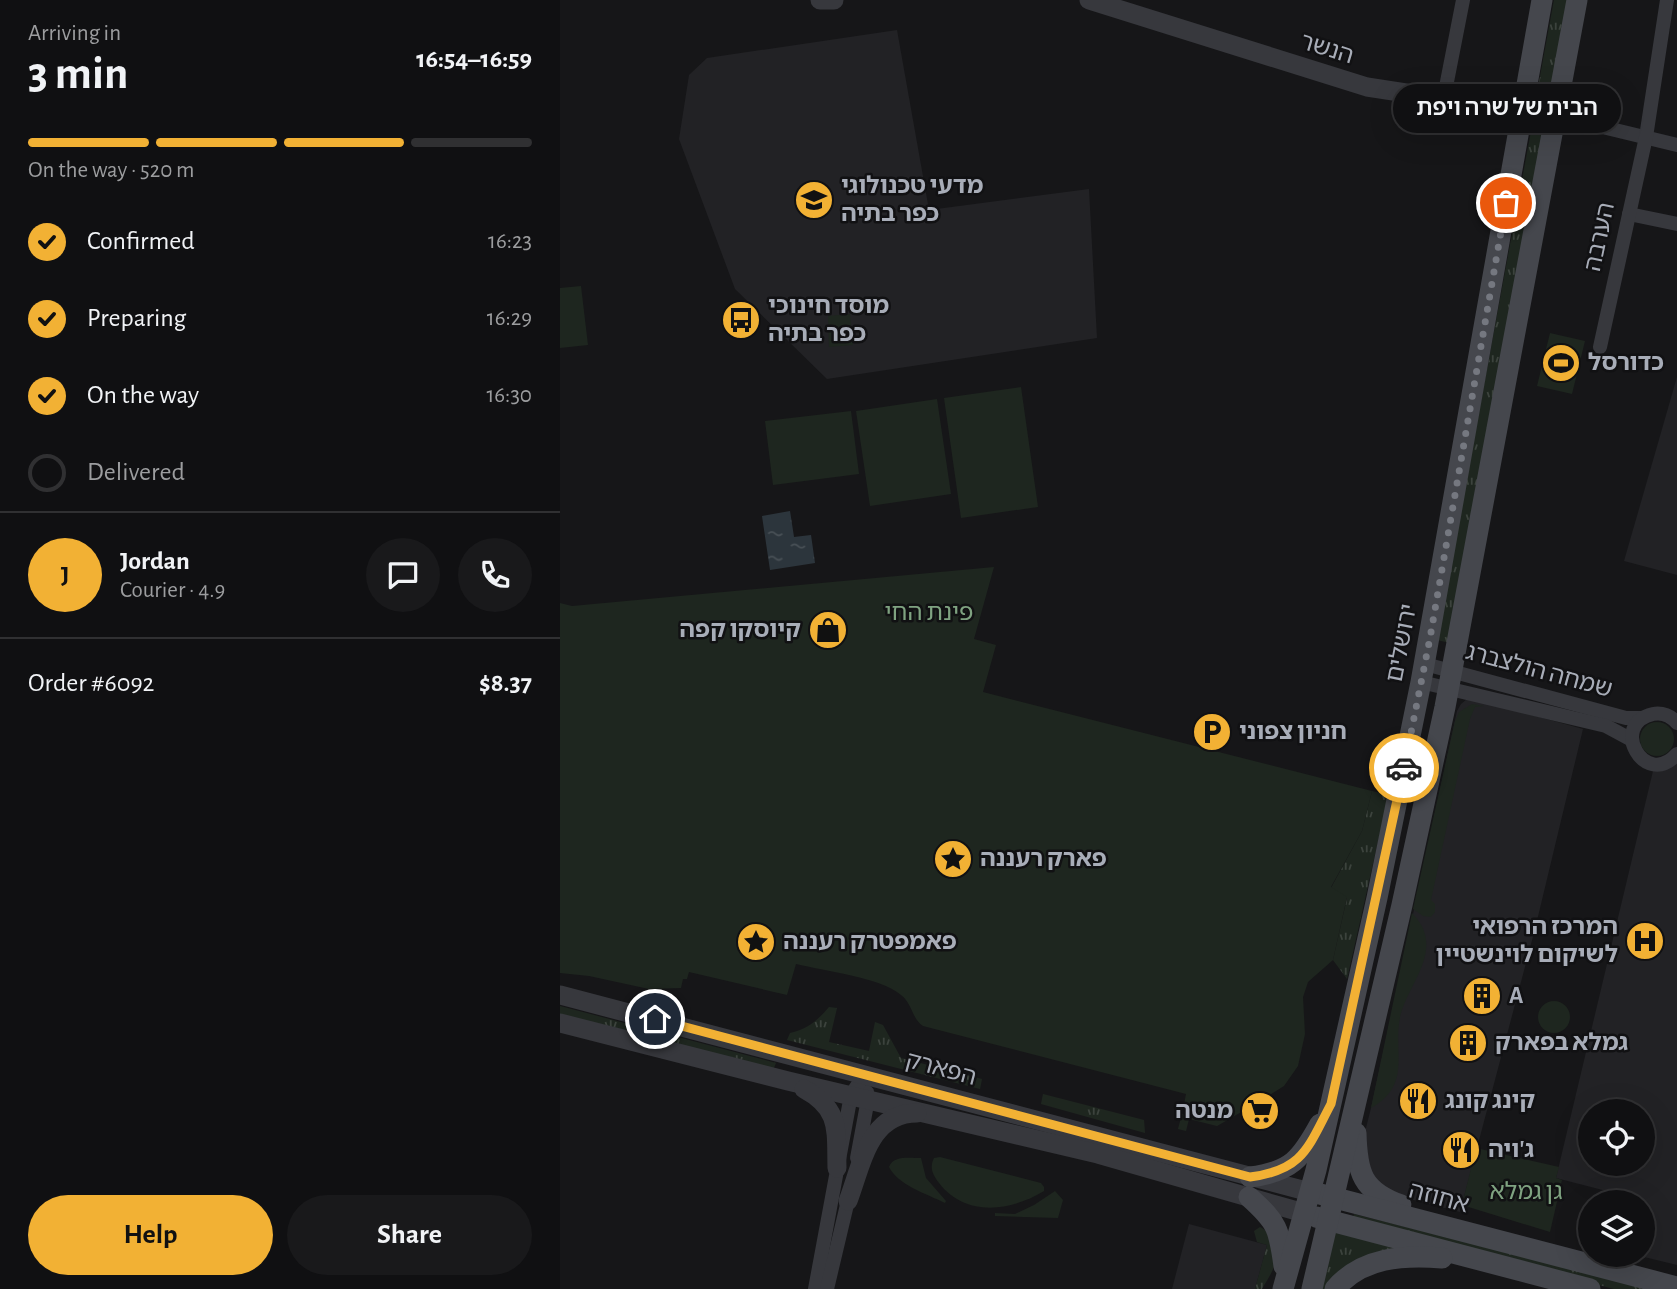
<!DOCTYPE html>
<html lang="en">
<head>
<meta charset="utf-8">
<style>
  :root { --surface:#101012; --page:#19191b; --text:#f1f3f6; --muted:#9c9d9f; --line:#303032; --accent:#f2b134 }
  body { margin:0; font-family:"Alegreya Sans","Noto Sans Hebrew",sans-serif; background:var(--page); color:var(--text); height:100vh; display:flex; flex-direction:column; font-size:26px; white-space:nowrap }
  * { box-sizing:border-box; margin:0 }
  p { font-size:23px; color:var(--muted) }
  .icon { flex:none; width:38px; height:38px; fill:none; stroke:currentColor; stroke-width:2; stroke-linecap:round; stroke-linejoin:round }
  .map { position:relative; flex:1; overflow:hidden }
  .details { display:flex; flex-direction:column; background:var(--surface); width:560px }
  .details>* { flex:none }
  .controls { position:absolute; left:1018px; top:1099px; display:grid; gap:14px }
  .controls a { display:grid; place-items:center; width:77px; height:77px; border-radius:50%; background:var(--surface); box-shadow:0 7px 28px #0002,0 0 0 2px var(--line); font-size:35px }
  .pin { position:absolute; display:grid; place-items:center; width:60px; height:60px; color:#fff; margin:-30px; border:4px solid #fff; border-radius:50%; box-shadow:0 2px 7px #0007 }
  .courier { position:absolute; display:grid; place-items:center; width:70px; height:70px; margin:-35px; border:5px solid #f2b134; border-radius:50%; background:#fff; color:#222; box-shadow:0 2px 9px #0007 }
  .bubble { position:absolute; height:49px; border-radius:24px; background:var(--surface); box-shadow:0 7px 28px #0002,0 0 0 2px var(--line); font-size:23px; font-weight:600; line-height:49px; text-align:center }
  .overview em { font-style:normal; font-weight:600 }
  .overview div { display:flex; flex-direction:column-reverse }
  .overview { display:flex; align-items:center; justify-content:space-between; height:119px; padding:0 28px }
  h1 { font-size:46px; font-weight:600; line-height:52px }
  .bar { display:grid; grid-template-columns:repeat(4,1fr); gap:10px 7px; align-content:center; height:84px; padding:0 28px }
  .bar i { height:9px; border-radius:5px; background:var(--line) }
  .bar .selected { background:var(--accent) }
  .bar p { grid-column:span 4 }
  .line { display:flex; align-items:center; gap:18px; padding:0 28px; border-top:2px solid var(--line) }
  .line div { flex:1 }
  .round { display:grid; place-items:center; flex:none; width:74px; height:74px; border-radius:37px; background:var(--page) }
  ol { padding:0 28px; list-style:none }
  li { display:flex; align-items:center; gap:21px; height:77px }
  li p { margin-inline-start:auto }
  li .icon { padding:7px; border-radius:50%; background:var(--accent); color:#111; stroke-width:4 }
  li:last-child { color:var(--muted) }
  li i { width:38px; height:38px; border:4px solid var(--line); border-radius:50% }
  .button { display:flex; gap:14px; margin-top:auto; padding:14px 28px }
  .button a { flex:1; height:80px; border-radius:42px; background:var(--accent); color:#111; font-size:28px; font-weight:600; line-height:80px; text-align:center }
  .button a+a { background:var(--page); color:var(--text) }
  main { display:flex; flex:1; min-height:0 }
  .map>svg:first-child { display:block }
  .built { fill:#222225; fill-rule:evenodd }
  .grass { fill:url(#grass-tufts) }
  .green { fill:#1e261f }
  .water { fill:url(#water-ripples) }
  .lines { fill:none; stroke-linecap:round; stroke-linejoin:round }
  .minor { stroke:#37383d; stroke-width:14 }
  .tertiary { stroke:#37383d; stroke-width:19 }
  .secondary { stroke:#45474d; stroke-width:21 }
  .done { stroke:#757880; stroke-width:7; stroke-dasharray:0 12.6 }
  .route { stroke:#f2b134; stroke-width:9 }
  .labels { text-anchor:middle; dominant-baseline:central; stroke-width:5; stroke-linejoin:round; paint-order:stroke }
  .street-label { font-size:24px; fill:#a8adb8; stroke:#111113 }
  .poi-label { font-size:24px; font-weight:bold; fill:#a8adb8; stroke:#111113; text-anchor:start }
  .park-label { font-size:24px; fill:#7fa381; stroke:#111113 }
</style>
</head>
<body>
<main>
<section class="details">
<div class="overview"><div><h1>3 min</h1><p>Arriving in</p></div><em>16:54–16:59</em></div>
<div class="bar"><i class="selected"></i><i class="selected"></i><i class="selected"></i><i></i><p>On the way · 520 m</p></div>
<ol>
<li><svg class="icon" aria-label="check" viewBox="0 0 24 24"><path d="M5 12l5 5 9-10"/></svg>Confirmed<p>16:23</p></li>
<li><svg class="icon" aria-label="check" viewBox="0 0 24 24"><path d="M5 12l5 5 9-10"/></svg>Preparing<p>16:29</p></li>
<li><svg class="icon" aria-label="check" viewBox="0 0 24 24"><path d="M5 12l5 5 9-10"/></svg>On the way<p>16:30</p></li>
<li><i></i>Delivered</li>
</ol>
<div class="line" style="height:126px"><b class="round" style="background:var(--accent);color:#111">J</b><div><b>Jordan</b><p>Courier · 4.9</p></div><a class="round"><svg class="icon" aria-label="chat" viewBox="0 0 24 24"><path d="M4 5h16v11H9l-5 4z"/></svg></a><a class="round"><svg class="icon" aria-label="phone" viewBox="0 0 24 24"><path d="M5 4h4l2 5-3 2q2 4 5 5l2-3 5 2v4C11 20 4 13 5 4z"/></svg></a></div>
<div class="line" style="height:91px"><div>Order #6092</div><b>$8.37</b></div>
<div class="button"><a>Help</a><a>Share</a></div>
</section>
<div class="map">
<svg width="1117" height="1289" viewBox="0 0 1117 1289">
  <defs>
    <pattern id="grass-tufts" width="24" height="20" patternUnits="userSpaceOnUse" patternTransform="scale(1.75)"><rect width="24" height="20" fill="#1e261f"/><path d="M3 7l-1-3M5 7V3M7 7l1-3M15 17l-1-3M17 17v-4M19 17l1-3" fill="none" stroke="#3c433d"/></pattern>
    <pattern id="water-ripples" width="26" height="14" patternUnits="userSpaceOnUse" patternTransform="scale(1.75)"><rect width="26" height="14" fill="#2c353c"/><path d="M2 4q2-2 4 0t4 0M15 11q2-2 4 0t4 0" fill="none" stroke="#485056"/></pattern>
  </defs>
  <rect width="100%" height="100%" fill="#161618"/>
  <g class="built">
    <path d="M337 30 369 210 529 189 537 338 267 379 175 289 119 139 129 75 147 58Z"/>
    <path d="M1117 377V575L1064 561Z"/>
    <path d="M907 699H914L1023 729 975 929 900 1212 823 1192 802 1161 803 1140 811 1108 897 711 901 704Z"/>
    <path d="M1117 756V1265L1076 1255H1083V1202H1065L1066 1196 996 1178 1093 771ZM1031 1111H1083V1164H1031Z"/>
    <path d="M629 1224 707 1245 695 1289H612Z"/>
  </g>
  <g class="grass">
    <path d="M994 0H1008L993 86 979 82Z"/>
    <path d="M972 126 985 128 890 643 877 640Z"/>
    <path d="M822 784 830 788 787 979 773 960 787 898 771 888 802 831 812 791 820 793Z"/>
    <path d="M0 1006 216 1063 212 1072 0 1019Z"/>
    <path d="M269 1007 277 1008 269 1042 309 1051 315 1022 323 1025 341 1058 422 1079 420 1089 227 1040 230 1033C248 1029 257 1021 269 1007Z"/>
    <path d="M483 1094 584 1120 585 1133 481 1104Z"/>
    <path d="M695 1104 657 1126 629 1119 626 1131 618 1129 622 1114 627 1115 629 1110C657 1117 669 1114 695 1104Z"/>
    <path d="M794 1214 1096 1289H1054L792 1221Z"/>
    <path d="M700 1227C711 1231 716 1251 715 1262 714 1271 706 1281 702 1289H695L707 1245 697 1242 694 1231Z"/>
    <path d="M774 1231 860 1252 769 1289H760Z"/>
  </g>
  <g class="green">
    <path d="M21 286 28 345 0 348V288Z"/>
    <path d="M290 314 293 345 269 347 268 316Z"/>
    <path d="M990 333 1025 341 1012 394 977 386Z"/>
    <path d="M461 387 478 507 401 518 384 398Z"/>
    <path d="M377 399 391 494 310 506 296 411Z"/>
    <path d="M291 411 299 474 213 485 205 421Z"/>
    <path d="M434 567 414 639 436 645 423 692 812 791 802 831 771 887 787 897 773 960 748 982 743 997 745 1034 738 1066 724 1086 695 1104 667 1115 647 1114 623 1109 626 1094 363 1026C352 1019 352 1003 341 995 320 977 264 971 236 964L227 995 129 972 127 979H123L121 988 89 989 29 976 0 973V603L12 606Z"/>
    <path d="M912 704 924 706 915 707 910 719 871 900 875 904V912L871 917 863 916 853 909 895 721 899 712Z"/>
    <circle cx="1097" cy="739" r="17"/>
    <path d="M852 913C887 948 848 983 840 1017 833 1053 852 1085 811 1108Z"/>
    <circle cx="994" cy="1017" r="16"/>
    <path d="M916 1148 999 1167 996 1178 1002 1180 990 1232 902 1205Z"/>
    <path d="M380 1157 481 1183 484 1187V1191C451 1211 406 1218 379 1183 373 1175 369 1168 374 1158Z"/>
    <path d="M361 1158 366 1178 386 1201 385 1203C367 1194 338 1185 329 1167 333 1155 350 1158 361 1158Z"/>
    <path d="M495 1191 503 1200 498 1218 435 1216V1213L455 1214 474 1205Z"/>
  </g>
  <path class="water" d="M230 511 234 537 251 535 255 563 210 570 202 516Z"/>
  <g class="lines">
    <g class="minor">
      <path d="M884 97 903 0"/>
      <path d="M997 116 1117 145"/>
      <path d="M1069 214 1117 224"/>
      <path d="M1040 347 1086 137 1107 0"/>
      <path d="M865 664 1066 718H1082"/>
      <path d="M861 682 1046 726 1072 740"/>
      <path d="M1117 723C1111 716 1102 712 1093 714 1048 724 1085 790 1117 754"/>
      <path d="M297 1158 308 1099 307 1092"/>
      <path d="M255 1289 291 1095 305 1074"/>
      <path d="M267 1289 290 1192"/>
    </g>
    <g class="tertiary">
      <path d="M260 0H274"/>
      <path d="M529 0 807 87 997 116"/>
      <path d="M0 995 750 1192"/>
      <path d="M0 1023 228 1081 538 1154 744 1213"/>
      <path d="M244 1089C281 1109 276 1130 277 1168"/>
      <path d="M288 1201C302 1164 309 1113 357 1113"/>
    </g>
    <g class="secondary">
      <path d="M796 1133C797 1173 802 1191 841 1205"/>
      <path d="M690 1177C731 1172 741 1159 760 1124"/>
      <path d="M760 1194 1117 1287"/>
      <path d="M689 1197C718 1223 719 1229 724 1266"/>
      <path d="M756 1217 1030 1289"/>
      <path d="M723 1289 756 1170 817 898 861 682 982 0"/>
      <path d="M752 1289 842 905 885 707 1017 0"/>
      <path d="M775 1289C802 1257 843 1255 882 1258"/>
    </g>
  </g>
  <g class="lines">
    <path class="done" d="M844 768 870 638 946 203"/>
    <path class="route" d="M95 1019 690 1177C744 1170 748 1147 771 1104L844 768"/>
  </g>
  <defs>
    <symbol id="school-disc" viewBox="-11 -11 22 22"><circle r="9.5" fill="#f2b134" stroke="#111113"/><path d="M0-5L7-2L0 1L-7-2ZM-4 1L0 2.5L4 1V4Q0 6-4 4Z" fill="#111"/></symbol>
    <symbol id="bus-disc" viewBox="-11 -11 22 22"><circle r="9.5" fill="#f2b134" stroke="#111113"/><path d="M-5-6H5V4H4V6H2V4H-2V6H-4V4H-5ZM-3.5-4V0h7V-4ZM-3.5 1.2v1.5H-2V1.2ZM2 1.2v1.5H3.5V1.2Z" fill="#111"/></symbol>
    <symbol id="stadium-disc" viewBox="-11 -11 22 22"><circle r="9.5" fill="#f2b134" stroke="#111113"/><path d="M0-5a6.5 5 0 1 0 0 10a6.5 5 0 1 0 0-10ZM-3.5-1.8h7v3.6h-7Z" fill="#111"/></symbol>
    <symbol id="shop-disc" viewBox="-11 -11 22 22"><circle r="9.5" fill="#f2b134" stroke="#111113"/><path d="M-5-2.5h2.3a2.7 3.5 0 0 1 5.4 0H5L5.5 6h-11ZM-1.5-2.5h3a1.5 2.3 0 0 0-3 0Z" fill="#111"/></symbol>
    <symbol id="parking-disc" viewBox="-11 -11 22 22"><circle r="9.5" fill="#f2b134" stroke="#111113"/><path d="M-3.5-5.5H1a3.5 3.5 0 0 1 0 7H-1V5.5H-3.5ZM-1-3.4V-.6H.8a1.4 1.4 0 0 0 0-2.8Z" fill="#111"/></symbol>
    <symbol id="sight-disc" viewBox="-11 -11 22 22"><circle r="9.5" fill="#f2b134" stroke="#111113"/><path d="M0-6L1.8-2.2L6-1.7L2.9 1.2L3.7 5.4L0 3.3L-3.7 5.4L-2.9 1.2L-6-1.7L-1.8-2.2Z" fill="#111"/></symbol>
    <symbol id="hospital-disc" viewBox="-11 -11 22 22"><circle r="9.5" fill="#f2b134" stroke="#111113"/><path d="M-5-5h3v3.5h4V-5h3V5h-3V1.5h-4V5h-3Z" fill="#111"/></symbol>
    <symbol id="building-disc" viewBox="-11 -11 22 22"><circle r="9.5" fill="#f2b134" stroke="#111113"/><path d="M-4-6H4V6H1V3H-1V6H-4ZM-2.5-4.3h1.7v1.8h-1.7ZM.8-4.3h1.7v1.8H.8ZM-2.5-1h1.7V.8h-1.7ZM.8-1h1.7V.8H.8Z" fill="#111"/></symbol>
    <symbol id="restaurant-disc" viewBox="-11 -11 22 22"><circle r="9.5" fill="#f2b134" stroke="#111113"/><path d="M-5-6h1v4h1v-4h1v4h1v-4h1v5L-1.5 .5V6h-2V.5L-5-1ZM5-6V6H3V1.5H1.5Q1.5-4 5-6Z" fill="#111"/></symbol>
    <symbol id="supermarket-disc" viewBox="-11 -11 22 22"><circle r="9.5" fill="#f2b134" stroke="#111113"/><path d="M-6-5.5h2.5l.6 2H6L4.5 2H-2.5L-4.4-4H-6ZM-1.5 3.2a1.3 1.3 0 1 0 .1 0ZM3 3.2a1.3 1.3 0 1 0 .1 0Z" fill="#111"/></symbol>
  </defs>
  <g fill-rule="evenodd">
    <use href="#school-disc" x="232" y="178" width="44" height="44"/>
    <use href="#bus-disc" x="159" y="298" width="44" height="44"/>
    <use href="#stadium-disc" x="979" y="341" width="44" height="44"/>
    <use href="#shop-disc" x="246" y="608" width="44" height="44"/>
    <use href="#parking-disc" x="630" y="710" width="44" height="44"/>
    <use href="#sight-disc" x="371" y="837" width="44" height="44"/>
    <use href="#hospital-disc" x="1063" y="919" width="44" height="44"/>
    <use href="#sight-disc" x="174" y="920" width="44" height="44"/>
    <use href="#building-disc" x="900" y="974" width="44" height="44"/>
    <use href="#building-disc" x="886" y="1021" width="44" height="44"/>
    <use href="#restaurant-disc" x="836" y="1079" width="44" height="44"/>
    <use href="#supermarket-disc" x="678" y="1089" width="44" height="44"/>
    <use href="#restaurant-disc" x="879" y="1128" width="44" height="44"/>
  </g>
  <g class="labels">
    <g class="street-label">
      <text transform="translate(767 49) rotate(17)">הנשר</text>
      <text transform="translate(1040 237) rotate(-78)">הערבה</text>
      <text transform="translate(842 643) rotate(-79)">ירושלים</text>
      <text transform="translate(979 671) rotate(15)">שמחה הולצברג</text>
      <text transform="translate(381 1069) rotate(15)">הפארק</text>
      <text transform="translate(879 1198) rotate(15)">אחוזה</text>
    </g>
    <g class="poi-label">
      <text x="281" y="186">מדעי טכנולוגי<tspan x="281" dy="28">כפר בתיה</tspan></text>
      <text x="208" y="306">מוסד חינוכי<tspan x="208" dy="28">כפר בתיה</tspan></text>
      <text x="1028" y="363">כדורסל</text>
      <text x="241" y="630" text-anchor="end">קיוסקו קפה</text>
      <text x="679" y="732">חניון צפוני</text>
      <text x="420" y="859">פארק רעננה</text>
      <text x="1058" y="927" text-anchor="end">המרכז הרפואי<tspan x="1058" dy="28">לשיקום לוינשטיין</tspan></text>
      <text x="223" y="942">פאמפטרק רעננה</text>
      <text x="949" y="996">A</text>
      <text x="935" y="1043">גמלא בפארק</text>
      <text x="885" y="1101">קינג קונג</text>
      <text x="673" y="1111" text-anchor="end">מנטה</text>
      <text x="928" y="1150">ג'ויה</text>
    </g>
    <g class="park-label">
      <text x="369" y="613">פינת החי</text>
      <text x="966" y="1192">גן גמלא</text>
    </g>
  </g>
</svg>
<div class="controls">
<a><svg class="icon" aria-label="locate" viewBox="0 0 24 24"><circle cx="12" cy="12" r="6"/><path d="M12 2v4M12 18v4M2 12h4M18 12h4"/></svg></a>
<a><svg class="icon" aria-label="layers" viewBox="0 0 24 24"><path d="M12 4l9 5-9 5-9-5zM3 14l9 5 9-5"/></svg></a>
</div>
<div class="pin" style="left:946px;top:203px;background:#ea580c"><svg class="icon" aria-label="bag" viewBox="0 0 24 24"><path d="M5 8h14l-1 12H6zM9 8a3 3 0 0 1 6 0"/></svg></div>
<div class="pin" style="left:95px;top:1019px;background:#1f2937"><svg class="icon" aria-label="home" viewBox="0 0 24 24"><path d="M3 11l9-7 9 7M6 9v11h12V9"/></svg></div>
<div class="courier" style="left:844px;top:768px"><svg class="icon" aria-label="car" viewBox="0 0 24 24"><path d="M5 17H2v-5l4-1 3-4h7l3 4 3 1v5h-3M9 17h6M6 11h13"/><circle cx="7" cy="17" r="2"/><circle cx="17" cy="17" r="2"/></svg></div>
<div class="bubble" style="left:833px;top:84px;width:228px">הבית של שרה ויפת</div>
</div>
</main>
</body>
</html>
